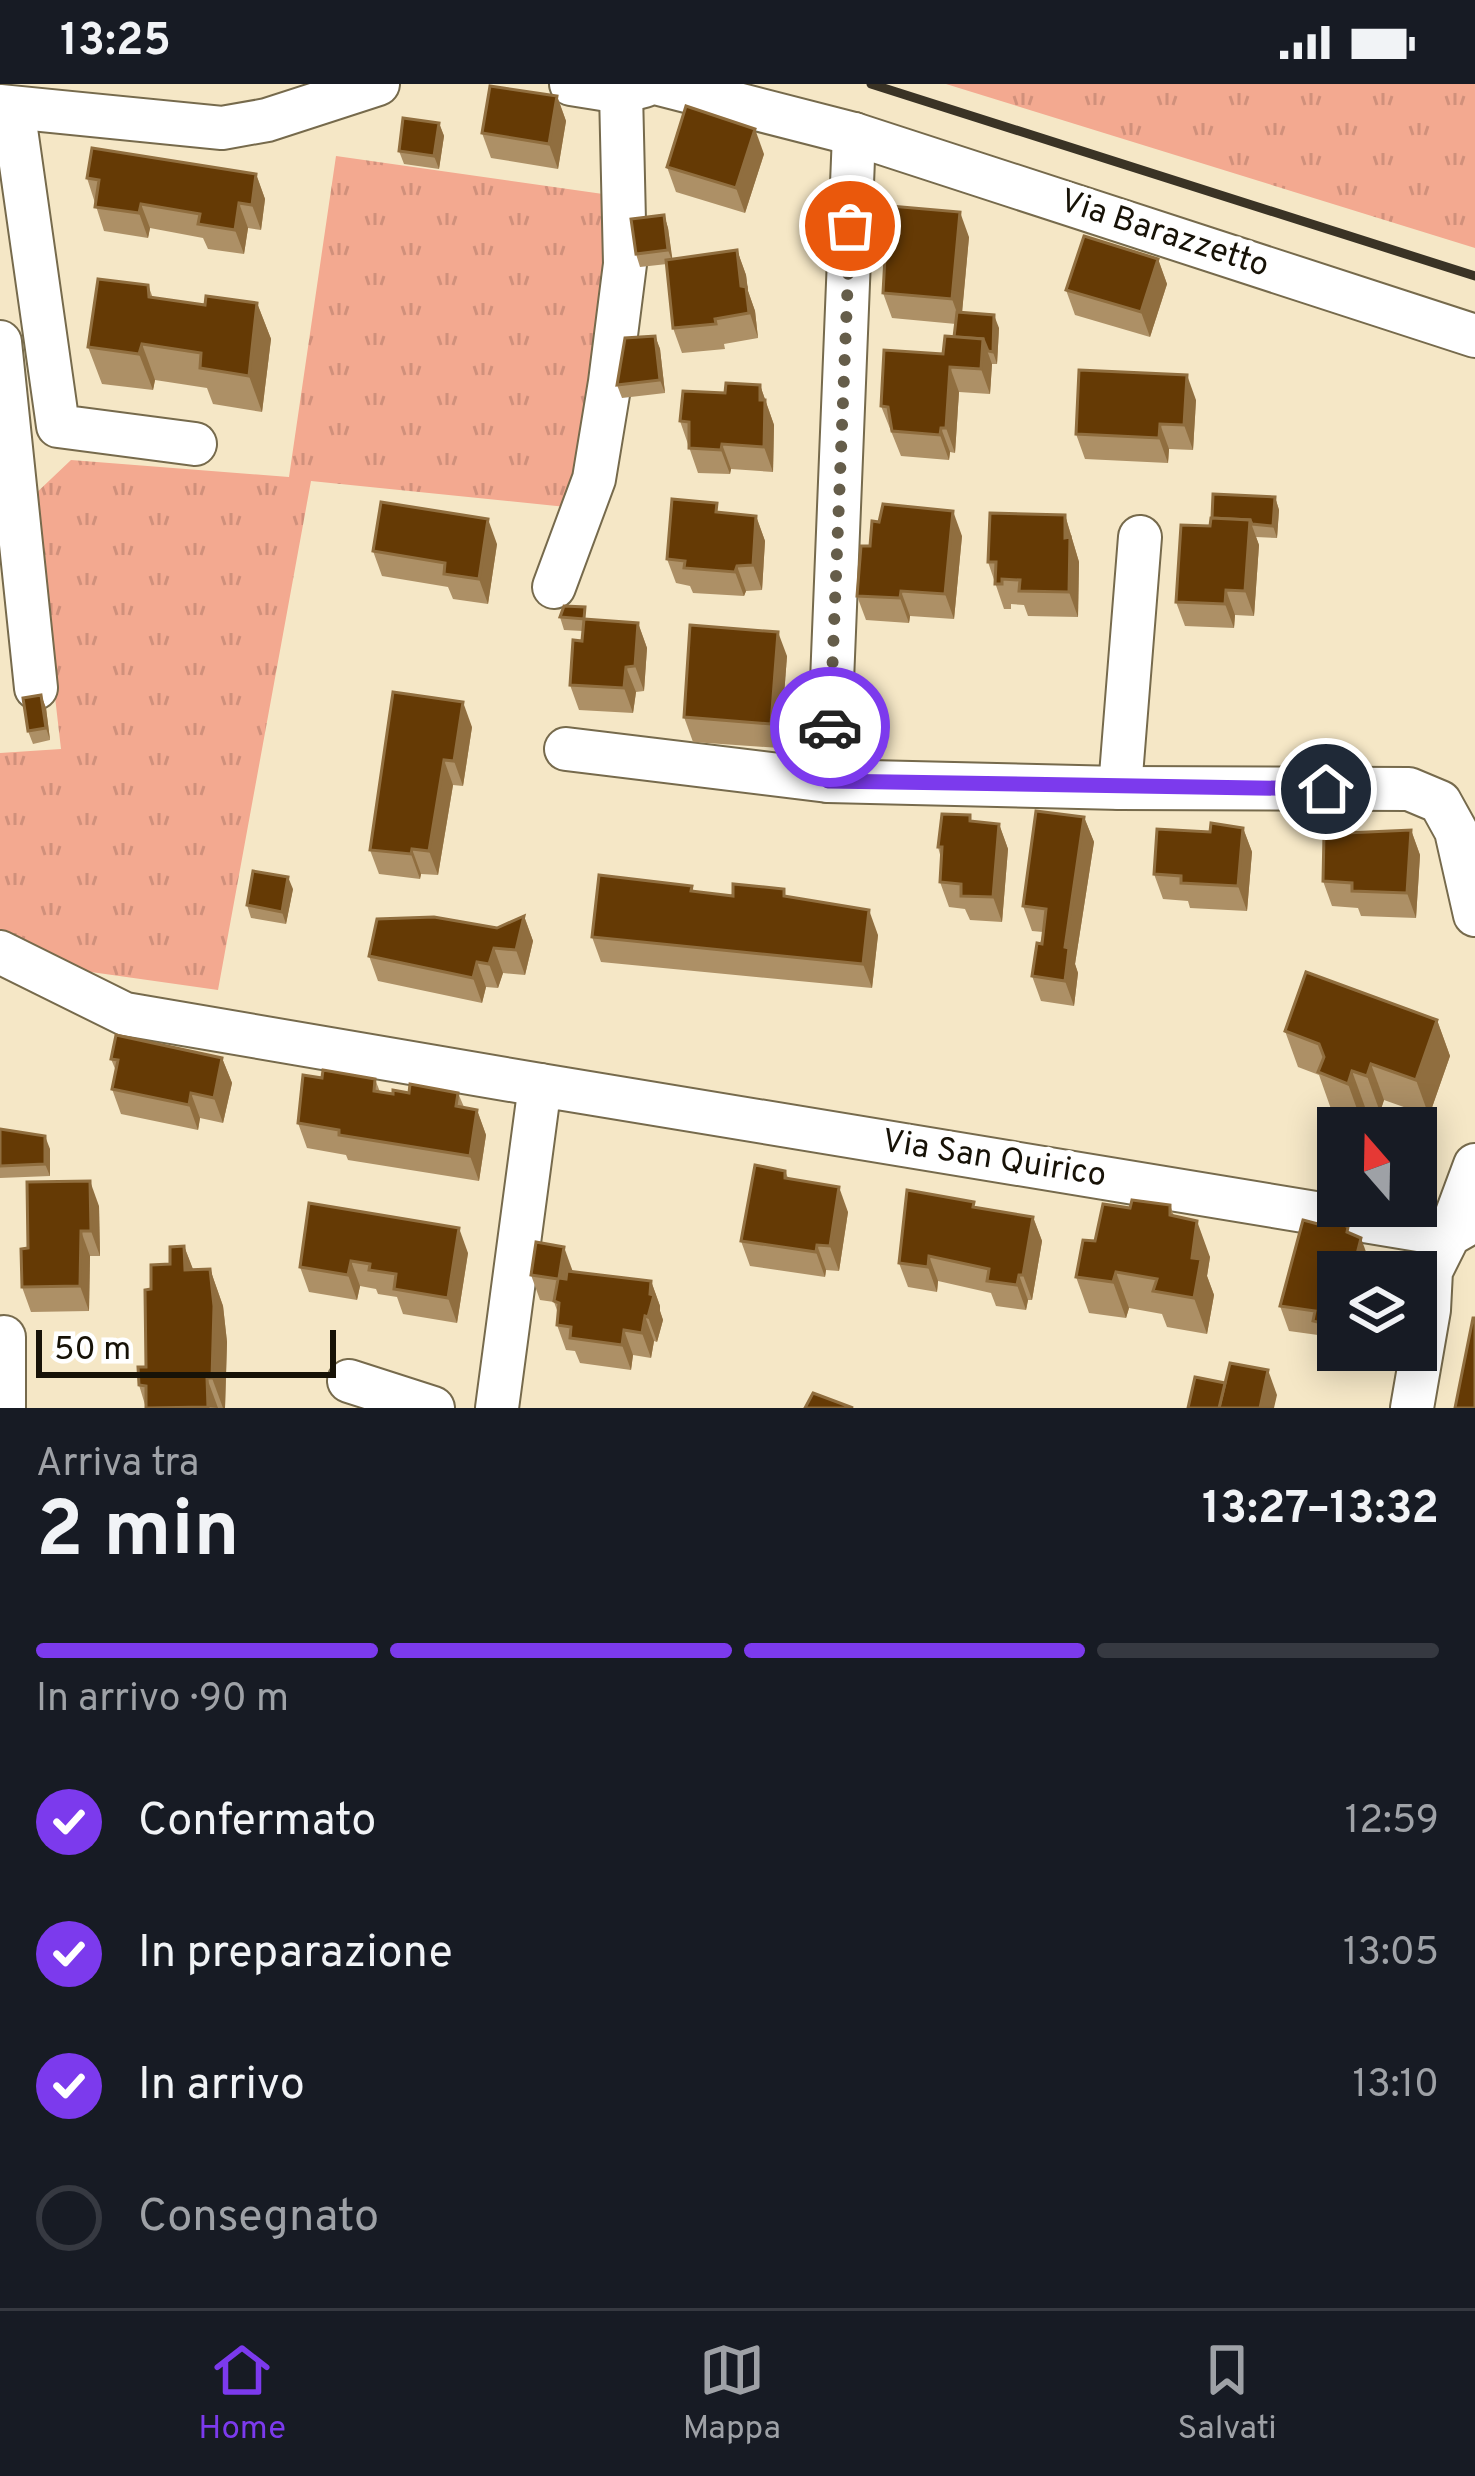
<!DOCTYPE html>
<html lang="it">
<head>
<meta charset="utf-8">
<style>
  :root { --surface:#171b24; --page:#242831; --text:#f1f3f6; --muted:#9ea1a6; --line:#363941; --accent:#7c3aed }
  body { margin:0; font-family:Overpass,sans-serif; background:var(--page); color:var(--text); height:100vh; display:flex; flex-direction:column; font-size:45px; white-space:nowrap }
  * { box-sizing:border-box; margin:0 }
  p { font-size:39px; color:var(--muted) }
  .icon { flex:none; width:66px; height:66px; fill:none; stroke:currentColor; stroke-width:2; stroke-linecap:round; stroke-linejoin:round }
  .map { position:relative; height:1324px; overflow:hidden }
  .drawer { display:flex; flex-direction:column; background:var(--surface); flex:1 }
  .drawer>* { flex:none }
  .needle { width:78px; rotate:340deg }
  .buttons { position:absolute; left:1317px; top:1023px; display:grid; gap:24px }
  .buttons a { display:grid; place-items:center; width:120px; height:120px; border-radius:0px; background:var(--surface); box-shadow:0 6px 30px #0003; font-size:60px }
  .scale { position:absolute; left:36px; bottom:30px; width:300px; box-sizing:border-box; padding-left:12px; border:6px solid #171207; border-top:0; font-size:33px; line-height:42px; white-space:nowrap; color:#171207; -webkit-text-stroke:9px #fff; paint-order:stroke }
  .pin { position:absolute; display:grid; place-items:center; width:102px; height:102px; color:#fff; margin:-51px; border:6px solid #fff; border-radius:50%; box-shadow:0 3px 12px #0007 }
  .courier { position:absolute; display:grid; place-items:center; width:120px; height:120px; margin:-60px; border:9px solid #7c3aed; border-radius:50%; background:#fff; color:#222; box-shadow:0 3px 15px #0007 }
  .headline em { font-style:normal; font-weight:700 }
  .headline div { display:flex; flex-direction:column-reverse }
  .headline { display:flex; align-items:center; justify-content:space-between; height:204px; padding:0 36px }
  h1 { font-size:78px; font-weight:700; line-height:90px }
  .bar { display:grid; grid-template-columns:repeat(4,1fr); gap:18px 12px; align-content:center; height:144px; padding:0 36px }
  .bar i { height:15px; border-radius:9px; background:var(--line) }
  .bar .selected { background:var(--accent) }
  .bar p { grid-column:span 4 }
  ol { padding:0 36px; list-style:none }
  li { display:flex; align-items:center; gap:36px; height:132px }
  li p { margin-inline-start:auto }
  li .icon { padding:12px; border-radius:50%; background:var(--accent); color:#fff; stroke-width:4 }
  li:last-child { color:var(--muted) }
  li i { width:66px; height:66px; border:6px solid var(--line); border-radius:50% }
  .status { display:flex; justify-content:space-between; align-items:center; height:84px; padding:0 60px; background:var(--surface); direction:ltr }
  .status svg { height:33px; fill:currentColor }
  .menu { display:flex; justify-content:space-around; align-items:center; height:168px; border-top:3px solid var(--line); background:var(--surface); font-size:33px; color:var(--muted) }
  .menu a { display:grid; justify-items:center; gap:6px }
  .menu .selected { color:var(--accent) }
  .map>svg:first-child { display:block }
  .grass { fill:url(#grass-tufts) }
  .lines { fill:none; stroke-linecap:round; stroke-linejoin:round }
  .minor-casing { stroke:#766a4c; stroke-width:46 }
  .minor { stroke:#fff; stroke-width:42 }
  .rail { stroke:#3a3325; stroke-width:9 }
  .wall { fill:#ad9066 }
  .shaded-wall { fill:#906e3f }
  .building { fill:#653a05; stroke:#906e3f; stroke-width:3 }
  .done { stroke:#655d4a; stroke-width:12; stroke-dasharray:0 21.6 }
  .route { stroke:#7c3aed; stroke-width:15 }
  .labels { text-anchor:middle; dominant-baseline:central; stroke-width:12; stroke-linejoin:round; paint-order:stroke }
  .street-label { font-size:33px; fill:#171207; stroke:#fff }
</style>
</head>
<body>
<div class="status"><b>13:25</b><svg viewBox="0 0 49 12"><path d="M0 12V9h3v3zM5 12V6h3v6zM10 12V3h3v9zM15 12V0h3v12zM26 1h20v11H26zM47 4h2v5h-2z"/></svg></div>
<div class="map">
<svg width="1475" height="1324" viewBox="0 0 1475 1324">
  <defs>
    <pattern id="grass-tufts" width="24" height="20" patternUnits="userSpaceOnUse" patternTransform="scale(3)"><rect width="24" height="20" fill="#f3a990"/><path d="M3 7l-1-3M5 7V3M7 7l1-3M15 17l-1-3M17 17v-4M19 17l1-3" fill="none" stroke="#d0907b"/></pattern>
  </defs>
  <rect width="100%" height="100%" fill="#f5e7c6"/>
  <g class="grass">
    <path d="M946 0H1475V164Z"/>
    <path d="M336 72 603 110 611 195 576 424 311 397 218 906 84 887 0 854V669L61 665 32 413 71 376 289 393Z"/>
  </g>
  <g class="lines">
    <defs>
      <g id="minor">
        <path d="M571 0 621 8 644 2"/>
        <path d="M659 0 854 50 1475 252"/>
        <path d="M0 22 222 44 267 36 378 0"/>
        <path d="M13 24 58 342 195 360"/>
        <path d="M854 50 828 697 1120 704 1409 705 1440 718 1456 747 1475 831"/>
        <path d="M0 258 36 604"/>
        <path d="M554 503 594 395 610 298 625 180 621 8"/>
        <path d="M566 665 828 697"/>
        <path d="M1120 704 1140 453"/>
        <path d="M0 868 125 930 540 1001"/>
        <path d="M4 1253V1324"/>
        <path d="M349 1297 433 1324"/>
        <path d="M497 1324 540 1001 1449 1151 1475 1081"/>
        <path d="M1412 1324 1429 1226 1431 1187 1449 1151 1470 1139"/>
      </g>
    </defs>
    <use href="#minor" class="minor-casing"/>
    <use href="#minor" class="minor"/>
    <path class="rail" d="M871 0 1475 192"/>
  </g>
  <g class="wall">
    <path d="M557 12 566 37 558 85 491 74 482 49Z"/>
    <path d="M439 39 444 52 439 85 404 80 399 67Z"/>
    <path d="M764 70 745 129 676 108 667 83Z"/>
    <path d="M256 90 265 115 261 146 248 144 244 170 208 165 203 154 150 144 148 154 104 147 87 94Z"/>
    <path d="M664 131 668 144 672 176 737 166 746 191 748 207 755 227 758 254 724 260 725 265 682 269 673 244 667 180 640 183 636 170Z"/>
    <path d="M969 153 962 228 999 244 997 280H992L990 310 959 308 955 369 950 368 949 376 901 372 881 322 943 270 954 253 956 240 892 234 883 209 888 165 886 160Z"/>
    <path d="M1158 175 1167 200 1150 253 1075 231 1066 206Z"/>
    <path d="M148 201 153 214 205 221 257 219 271 255 262 328 213 320 207 304 155 296 153 306 102 300 88 263Z"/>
    <path d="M655 252 660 265 665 309 622 314 617 301Z"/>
    <path d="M760 301 774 341 773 388 731 385 730 390 698 389 680 337 725 309Z"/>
    <path d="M1196 316 1193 366 1169 365 1168 379 1085 375 1076 350Z"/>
    <path d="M1275 413 1279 426 1277 454 1256 453 1259 461 1254 532 1235 531 1234 544 1185 542 1176 518 1210 442Z"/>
    <path d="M720 428 756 432 765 457 762 506 746 507 744 512 693 509 690 502 676 499 667 475Z"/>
    <path d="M1065 431 1079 478 1078 533 1028 532 1024 521 1011 520V525H1004L988 478Z"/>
    <path d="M879 438 962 452 954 535 910 532 909 539 866 536 857 512 870 462Z"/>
    <path d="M497 460 488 520 453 515 448 503 382 492 373 467Z"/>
    <path d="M560 533 638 539 647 564 644 607 636 608 633 629 579 626 570 601 583 547 564 546Z"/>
    <path d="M787 572 780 664 693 658 684 633Z"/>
    <path d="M41 611 46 624 50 656 33 660 28 647Z"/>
    <path d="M472 643 463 702 453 701 438 791 421 790 420 795 379 790 370 766Z"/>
    <path d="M1084 733 1094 758 1075 880 1078 889 1074 922 1041 917 1032 892 1043 848 1032 847 1023 822Z"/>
    <path d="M972 737 999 740 1008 765 1002 838 970 836 965 825 949 823 940 798 941 774 938 763Z"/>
    <path d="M1243 744 1252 768 1247 827 1190 824 1188 817 1163 815 1154 790 1210 748Z"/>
    <path d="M1411 746 1420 771 1416 834 1361 832 1358 824 1332 822 1323 797Z"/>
    <path d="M692 802 694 808 733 812 787 813 878 851 872 904 601 878 592 853Z"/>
    <path d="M293 805 286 840 251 834 247 821Z"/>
    <path d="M524 832 533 857 525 891 503 889 498 904 486 903 482 919 378 897 369 872 497 844Z"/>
    <path d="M1437 936 1450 972 1429 1032 1384 1016 1380 1028 1365 1023 1361 1036 1331 1025 1319 991 1298 983 1285 947Z"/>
    <path d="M222 974 232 999 223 1039 200 1034 198 1046 121 1030 112 1005 116 987 111 975Z"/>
    <path d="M322 994 375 995 380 1008 393 1010 458 1009 464 1023 477 1026 486 1051 479 1097 348 1076 346 1071 307 1064 298 1039Z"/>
    <path d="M0 1045 50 1065V1092L0 1094Z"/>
    <path d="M785 1087 788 1094 848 1128 839 1187 826 1186 825 1193 750 1182 741 1157Z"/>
    <path d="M309 1119 468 1169 457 1239 403 1230 397 1213 378 1210 376 1205 360 1202 357 1216 309 1208 300 1183Z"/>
    <path d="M1170 1121 1174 1132 1210 1173 1207 1192 1214 1211 1207 1250 1167 1243 1162 1230 1129 1224 1126 1234 1089 1229 1076 1193 1095 1157 1130 1124Z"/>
    <path d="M99 1122 100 1172H90L89 1227 31 1228 22 1203 28 1164Z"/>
    <path d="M976 1124 1033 1133 1042 1157 1032 1216H1028L1026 1226 996 1222 991 1209 938 1197 937 1208 908 1203 899 1179Z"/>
    <path d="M1350 1150 1370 1179 1368 1188H1338V1266L1322 1262 1318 1251 1289 1247 1280 1222Z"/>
    <path d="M184 1162 193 1186 210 1185 223 1222 227 1258 225 1324H146L139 1301 146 1283 151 1205Z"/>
    <path d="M573 1188 651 1197 660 1222V1227L663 1236 657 1258 654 1257 651 1274 633 1271 631 1286 580 1279 575 1267 566 1266 557 1241 558 1229 554 1218 540 1216 531 1191Z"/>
    <path d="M1339 1266H1364L1363 1272Z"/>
  </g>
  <g class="shaded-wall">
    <path d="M557 12 566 37 558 85 549 60Z"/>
    <path d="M439 39 444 52 439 85 434 72Z"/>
    <path d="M755 45 764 70 745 129 736 104Z"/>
    <path d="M256 90 265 115 261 146 252 121Z"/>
    <path d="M239 119 248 144 244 170 235 146Z"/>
    <path d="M141 120 150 144 148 154 139 129Z"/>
    <path d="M960 128 969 153 961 240 952 215Z"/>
    <path d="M664 131 668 144 673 179 668 166Z"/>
    <path d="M737 166 746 191 748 207 755 227 758 254 741 202Z"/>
    <path d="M1158 175 1167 200 1150 253 1141 228Z"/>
    <path d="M257 219 271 255 262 328 249 292Z"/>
    <path d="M994 231 999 244 997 280 993 268Z"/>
    <path d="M655 252 660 265 665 309 660 296Z"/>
    <path d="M983 255 992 280 990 310 981 285Z"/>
    <path d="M142 260 155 296 153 306 139 270Z"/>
    <path d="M950 283 959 308 955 369 946 344Z"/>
    <path d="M1187 291 1196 316 1193 366 1184 341Z"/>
    <path d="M760 301 774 341 773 388 764 363Z"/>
    <path d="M1160 340 1169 365 1168 379 1159 354Z"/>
    <path d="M941 344 950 368 949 376 940 351Z"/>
    <path d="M722 360 731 385 730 390 721 366Z"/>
    <path d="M1275 413 1279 426 1277 454 1273 442Z"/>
    <path d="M953 427 962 452 954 535 945 510Z"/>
    <path d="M1065 431 1079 478 1078 533 1069 508Z"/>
    <path d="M756 432 765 457 762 506 753 481Z"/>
    <path d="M488 435 497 460 488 520 479 495Z"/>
    <path d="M1250 436 1259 461 1254 532 1245 507Z"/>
    <path d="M737 482 746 507 744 512 735 488Z"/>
    <path d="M1226 506 1235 531 1234 544 1225 520Z"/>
    <path d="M901 507 910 532 909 539 900 514Z"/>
    <path d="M638 539 647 564 644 607 635 582Z"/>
    <path d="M778 548 787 572 780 664 771 640Z"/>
    <path d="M626 583 636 608 633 629 624 604Z"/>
    <path d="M41 611 46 624 50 656 46 644Z"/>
    <path d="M463 618 472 643 463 702 454 677Z"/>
    <path d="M444 676 453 701 438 791 429 767Z"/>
    <path d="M1084 733 1094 758 1075 880 1078 889 1074 922 1065 897V863Z"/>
    <path d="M999 740 1008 765 1002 838 993 813Z"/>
    <path d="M1243 744 1252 768 1247 827 1238 802Z"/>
    <path d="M1411 746 1420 771 1416 834 1407 809Z"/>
    <path d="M412 765 421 790 420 795 411 770Z"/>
    <path d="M288 793 293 805 286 840 282 828Z"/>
    <path d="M869 826 878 851 872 904 863 880Z"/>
    <path d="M524 832 533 857 525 891 516 866Z"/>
    <path d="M494 864 503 889 498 904 489 880Z"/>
    <path d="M477 878 486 903 482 919 473 894Z"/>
    <path d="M1437 936 1450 972 1429 1032 1416 996Z"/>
    <path d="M222 974 232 999 223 1039 214 1014Z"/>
    <path d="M1371 980 1384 1016 1380 1028 1367 992Z"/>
    <path d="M1352 987 1365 1023 1361 1036 1348 1000Z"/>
    <path d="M191 1009 200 1034 198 1046 189 1021Z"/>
    <path d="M477 1026 486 1051 479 1097 470 1072Z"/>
    <path d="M45 1052 50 1065V1092L45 1080Z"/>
    <path d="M90 1097 99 1122 100 1172 91 1147Z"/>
    <path d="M839 1103 848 1128 839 1187 830 1162Z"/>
    <path d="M1033 1133 1042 1157 1032 1216 1023 1191Z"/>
    <path d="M1197 1137 1210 1173 1207 1192 1214 1211 1207 1250 1194 1214 1192 1174Z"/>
    <path d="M459 1144 468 1169 457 1239 448 1214Z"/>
    <path d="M81 1147 90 1172 89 1227 80 1202Z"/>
    <path d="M1361 1154 1370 1179 1368 1188H1356L1354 1182Z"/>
    <path d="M817 1161 826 1186 825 1193 816 1168Z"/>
    <path d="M184 1162 198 1198 185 1186Z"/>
    <path d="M564 1163 573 1188 568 1219 559 1194Z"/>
    <path d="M929 1172 938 1197 937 1208 928 1183Z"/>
    <path d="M351 1177 360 1202 357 1216 348 1191Z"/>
    <path d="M210 1185 223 1222 227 1258 225 1324H223L212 1294Z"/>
    <path d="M1116 1188 1129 1224 1126 1234 1113 1198Z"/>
    <path d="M1019 1191 1028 1216 1026 1226 1017 1201Z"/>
    <path d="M651 1197 660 1222V1227L663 1236 657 1258 648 1233Z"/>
    <path d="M645 1232 654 1257 651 1274 642 1249Z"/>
    <path d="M624 1246 633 1271 631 1286 622 1261Z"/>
    <path d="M1268 1286 1277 1311 1274 1324H1260Z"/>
    <path d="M207 1294 218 1324 208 1323Z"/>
  </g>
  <g class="building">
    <path d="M490 2 557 12 549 60 482 49Z"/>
    <path d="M686 22 755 45 736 104 667 83Z"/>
    <path d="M403 34 439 39 434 72 399 67Z"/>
    <path d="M92 64 256 90 252 121 239 119 235 146 198 140 200 130 141 120 139 129 95 123 99 96 87 94Z"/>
    <path d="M890 122 960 128 952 215 883 209 885 173 890 160H886Z"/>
    <path d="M664 131 668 166 636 170 631 135Z"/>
    <path d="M1084 152 1158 175 1141 228 1066 206Z"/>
    <path d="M737 166 741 202 746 203 749 229 715 235 716 240 673 244 666 176Z"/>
    <path d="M98 195 148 201 149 213 205 221 206 212 257 219 249 292 200 284 201 269 142 260 139 270 88 263Z"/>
    <path d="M957 228 994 231 993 268 988 267 983 255 954 253Z"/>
    <path d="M655 252 660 296 617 301 625 254Z"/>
    <path d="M945 252 983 255 981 285 950 283 946 344H941L940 351 892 347 888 323 881 322 884 266 943 270Z"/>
    <path d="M1079 286 1187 291 1184 341 1160 340 1159 354 1076 350Z"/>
    <path d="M726 299 760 301V316H765L764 363 722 360 721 366 689 364V338L680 337 683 307 725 309Z"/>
    <path d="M1213 410 1275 413 1273 442 1252 440 1250 436 1212 434Z"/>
    <path d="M672 415 717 419 716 428 756 432 753 481 737 482 735 488 684 484 685 477 667 475Z"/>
    <path d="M381 418 488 435 479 495 444 490 445 479 373 467Z"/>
    <path d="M883 420 953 427 945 510 901 507 900 514 857 512 861 462H870L872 437 879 438Z"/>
    <path d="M990 429 1065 431V454L1070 453 1069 508 1019 507 1020 496 1002 495V500H995L996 478H988Z"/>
    <path d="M1211 434 1250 436 1245 507 1226 506 1225 520 1176 518 1181 441 1210 442Z"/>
    <path d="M564 522 585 523 584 535 560 533Z"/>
    <path d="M584 535 638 539 635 582 626 583 624 604 570 601 573 556 582 557Z"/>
    <path d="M690 541 778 548 771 640 684 633Z"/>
    <path d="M393 608 463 618 454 677 444 676 429 767 412 765 411 770 370 766Z"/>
    <path d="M41 611 46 644 28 647 23 614Z"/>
    <path d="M1036 727 1084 733 1065 863 1069 864 1065 897 1032 892 1037 859 1042 860 1046 825 1023 822Z"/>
    <path d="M942 730 970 731V737L999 740 993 813 961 812V800L940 798 942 763H938Z"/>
    <path d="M1211 739 1243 744 1238 802 1181 799V792L1154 790 1157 745 1210 748Z"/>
    <path d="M1411 746 1407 809 1352 807V799L1323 797 1324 750Z"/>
    <path d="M253 787 288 793 282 828 247 821Z"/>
    <path d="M599 791 692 802 691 807 733 812V800L784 805V812L869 826 863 880 592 853Z"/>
    <path d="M524 832 516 866 494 864 489 880 477 878 473 894 369 872 377 835 434 833 497 844Z"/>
    <path d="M1306 888 1437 936 1416 996 1371 980 1367 992 1352 987 1348 1000 1318 988 1324 973 1319 960 1285 947Z"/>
    <path d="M116 951 222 974 214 1014 191 1009 189 1021 112 1005 118 976 111 975Z"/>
    <path d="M323 986 375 995 374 1007 393 1010V1006L409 1009 410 1000 458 1009 456 1022 477 1026 470 1072 339 1051V1046L298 1039 303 991 322 994Z"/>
    <path d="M0 1045 45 1052V1080L0 1082Z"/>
    <path d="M755 1081 785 1087V1094L839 1103 830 1162 817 1161 816 1168 741 1157Z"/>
    <path d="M90 1097 91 1147H81L80 1202 22 1203 21 1165 28 1164 27 1098Z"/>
    <path d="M907 1106 974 1118 973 1123 1033 1133 1023 1191H1019L1017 1201 987 1197 989 1185 929 1172 928 1183 899 1179Z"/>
    <path d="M1132 1116 1170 1121V1131L1197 1137 1192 1174 1201 1175 1194 1214 1153 1207 1157 1195 1116 1188 1113 1198 1076 1193 1083 1156 1095 1157 1103 1120 1130 1124Z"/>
    <path d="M309 1119 459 1144 448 1214 394 1205 396 1190 369 1186 370 1180 351 1177 348 1191 300 1183Z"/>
    <path d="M1303 1136 1318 1140 1321 1136 1335 1137 1348 1143 1347 1148 1361 1154 1354 1182 1366 1186V1188H1338V1243L1313 1237 1315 1227 1280 1222Z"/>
    <path d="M536 1158 564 1163 559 1194 566 1195 567 1187 651 1197 650 1210 654 1211 648 1233 645 1232 642 1249 624 1246 622 1261 570 1254 571 1243 557 1241 559 1219 554 1217 558 1195 531 1191Z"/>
    <path d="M184 1162 185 1186 210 1185 214 1222 212 1294H207L208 1323 146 1324V1302L139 1301 138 1283H146L145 1206 151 1205V1181L170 1180V1163Z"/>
    <path d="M1473 1234H1475V1324H1455Z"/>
    <path d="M1230 1279 1268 1286 1260 1324H1219Z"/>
    <path d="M1195 1293 1225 1299 1219 1324H1188Z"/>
    <path d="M813 1309 853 1324H805Z"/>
  </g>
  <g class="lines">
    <path class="done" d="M830 643 850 142"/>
    <path class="route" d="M830 643 828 697 1326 705"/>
  </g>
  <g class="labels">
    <g class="street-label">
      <text transform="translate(1164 151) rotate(18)">Via Barazzetto</text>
      <text transform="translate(994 1076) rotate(9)">Via San Quirico</text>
    </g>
  </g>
</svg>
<div class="buttons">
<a><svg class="needle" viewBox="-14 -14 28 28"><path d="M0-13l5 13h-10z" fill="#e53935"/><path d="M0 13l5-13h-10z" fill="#9ea1a6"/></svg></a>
<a><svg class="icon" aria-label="layers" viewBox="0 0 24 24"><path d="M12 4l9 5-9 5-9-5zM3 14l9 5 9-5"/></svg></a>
</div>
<div class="scale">50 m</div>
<div class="pin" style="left:850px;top:142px;background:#ea580c"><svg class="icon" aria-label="bag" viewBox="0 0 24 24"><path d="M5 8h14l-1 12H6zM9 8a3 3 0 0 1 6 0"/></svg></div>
<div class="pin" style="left:1326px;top:705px;background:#1f2937"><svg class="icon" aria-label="home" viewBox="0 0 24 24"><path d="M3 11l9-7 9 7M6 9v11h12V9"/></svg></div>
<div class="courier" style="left:830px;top:643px"><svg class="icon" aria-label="car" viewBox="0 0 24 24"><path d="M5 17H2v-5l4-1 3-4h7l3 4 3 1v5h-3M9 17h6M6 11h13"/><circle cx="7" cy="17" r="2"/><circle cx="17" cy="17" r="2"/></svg></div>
</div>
<section class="drawer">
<div class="headline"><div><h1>2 min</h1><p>Arriva tra</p></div><em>13:27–13:32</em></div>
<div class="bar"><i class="selected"></i><i class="selected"></i><i class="selected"></i><i></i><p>In arrivo · 90 m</p></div>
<ol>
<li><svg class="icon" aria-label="check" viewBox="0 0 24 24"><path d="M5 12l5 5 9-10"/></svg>Confermato<p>12:59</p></li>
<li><svg class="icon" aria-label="check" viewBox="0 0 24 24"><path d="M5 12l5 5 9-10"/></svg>In preparazione<p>13:05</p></li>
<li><svg class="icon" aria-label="check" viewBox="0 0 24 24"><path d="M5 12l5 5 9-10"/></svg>In arrivo<p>13:10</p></li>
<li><i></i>Consegnato</li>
</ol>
</section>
<nav class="menu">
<a class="selected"><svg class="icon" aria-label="home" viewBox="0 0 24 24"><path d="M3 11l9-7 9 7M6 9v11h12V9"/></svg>Home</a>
<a><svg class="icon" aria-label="map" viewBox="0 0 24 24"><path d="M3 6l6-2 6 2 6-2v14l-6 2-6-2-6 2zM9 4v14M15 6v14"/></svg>Mappa</a>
<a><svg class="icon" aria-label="saved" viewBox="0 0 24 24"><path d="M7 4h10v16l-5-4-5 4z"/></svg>Salvati</a>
</nav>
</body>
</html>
